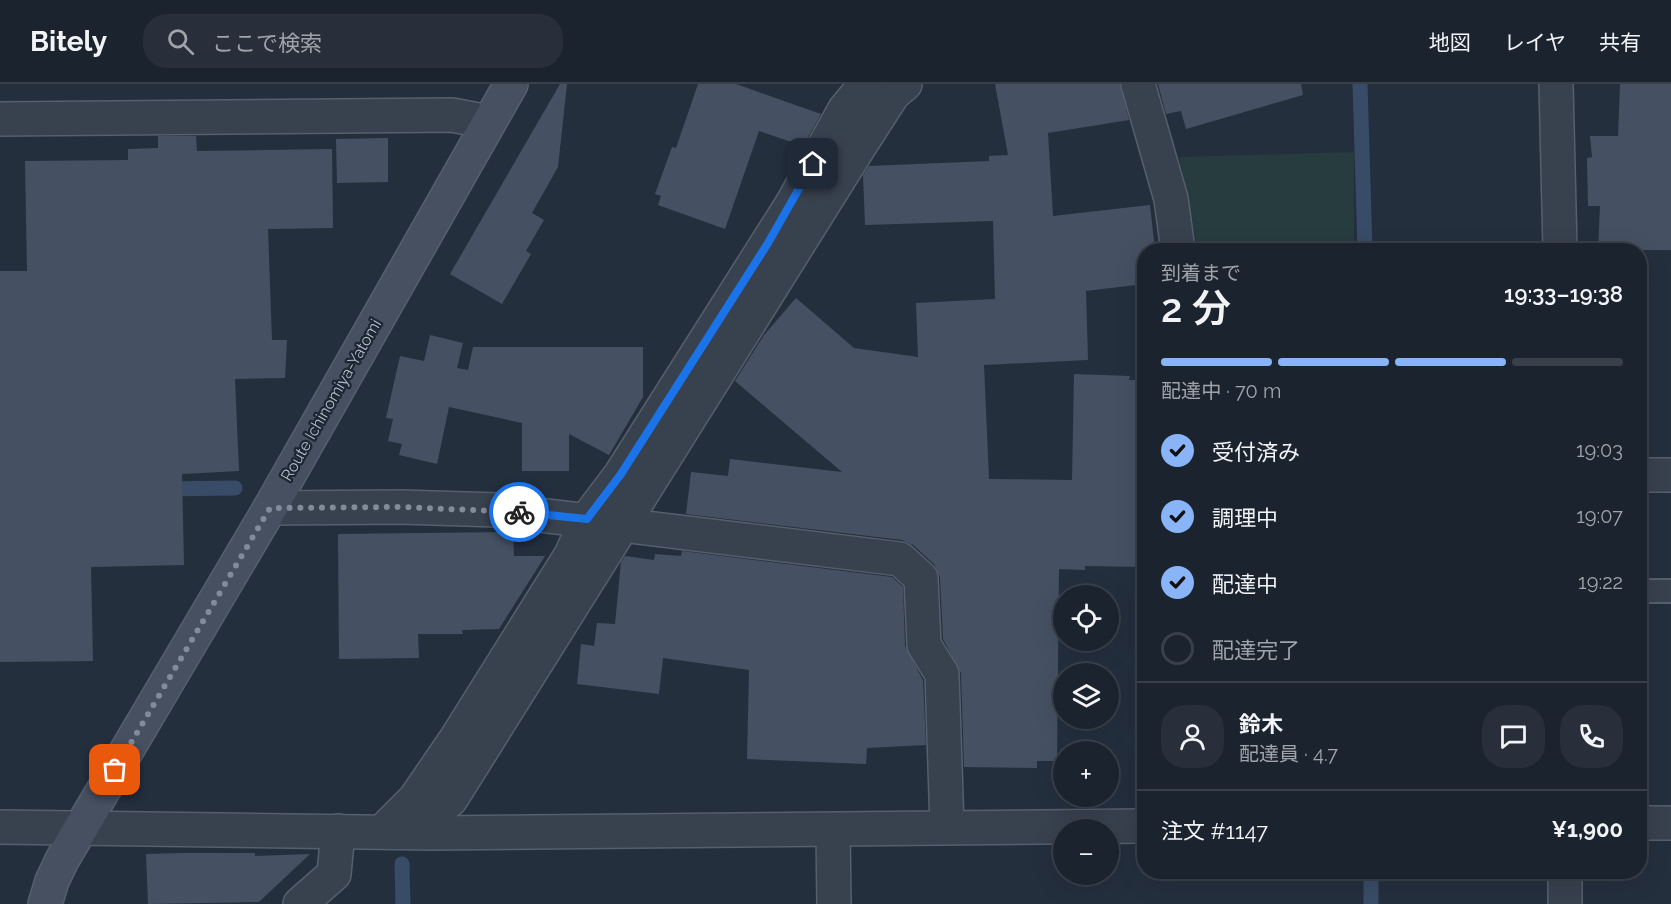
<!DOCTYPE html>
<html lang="ja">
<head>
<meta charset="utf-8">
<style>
  :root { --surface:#1b232e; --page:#282f3a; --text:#f1f3f6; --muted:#a0a4aa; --line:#39404a; --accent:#8ab4f8 }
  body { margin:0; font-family:Raleway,"Noto Sans JP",sans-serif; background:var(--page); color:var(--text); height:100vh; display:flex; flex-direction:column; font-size:22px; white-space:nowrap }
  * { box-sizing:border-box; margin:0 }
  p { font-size:20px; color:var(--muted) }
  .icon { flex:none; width:33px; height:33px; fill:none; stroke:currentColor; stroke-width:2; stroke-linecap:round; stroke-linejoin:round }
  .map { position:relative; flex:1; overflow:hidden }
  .panel { position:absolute; left:1137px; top:159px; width:510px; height:636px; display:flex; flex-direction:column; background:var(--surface); border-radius:24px; box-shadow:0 6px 24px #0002,0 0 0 2px var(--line) }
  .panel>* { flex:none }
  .buttons { position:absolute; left:1053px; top:501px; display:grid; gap:12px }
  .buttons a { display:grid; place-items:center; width:66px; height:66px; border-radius:50%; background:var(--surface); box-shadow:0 6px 24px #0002,0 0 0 2px var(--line); font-size:30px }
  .pin { position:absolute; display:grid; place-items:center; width:51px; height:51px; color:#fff; margin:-26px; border-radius:12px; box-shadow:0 3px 9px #0006 }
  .courier { position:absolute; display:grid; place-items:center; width:60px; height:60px; margin:-30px; border:4px solid #1a73e8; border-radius:50%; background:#fff; color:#222; box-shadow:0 2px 8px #0007 }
  .summary em { font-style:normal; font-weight:600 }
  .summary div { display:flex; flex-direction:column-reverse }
  .summary { display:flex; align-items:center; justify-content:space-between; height:102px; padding:0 24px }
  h1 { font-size:39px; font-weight:600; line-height:45px }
  .bar { display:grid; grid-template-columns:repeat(4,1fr); gap:9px 6px; align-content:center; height:72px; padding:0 24px }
  .bar i { height:8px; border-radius:4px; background:var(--line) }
  .bar .active { background:var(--accent) }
  .bar p { grid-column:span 4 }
  .line { display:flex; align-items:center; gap:15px; padding:0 24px; border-top:2px solid var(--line) }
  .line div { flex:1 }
  .round { display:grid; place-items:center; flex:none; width:63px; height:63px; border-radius:24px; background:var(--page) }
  ol { padding:0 24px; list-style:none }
  li { display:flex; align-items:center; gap:18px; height:66px }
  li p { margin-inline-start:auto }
  li .icon { padding:6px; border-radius:50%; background:var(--accent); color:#111; stroke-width:4 }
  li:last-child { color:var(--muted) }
  li i { width:33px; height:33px; border:3px solid var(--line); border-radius:50% }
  header { display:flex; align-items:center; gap:36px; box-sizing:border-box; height:84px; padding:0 30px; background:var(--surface); border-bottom:2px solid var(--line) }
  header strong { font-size:28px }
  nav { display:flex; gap:33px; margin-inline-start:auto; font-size:21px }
  .search { width:420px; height:54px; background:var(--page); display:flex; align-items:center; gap:15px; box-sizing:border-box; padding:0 21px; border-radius:24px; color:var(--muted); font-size:22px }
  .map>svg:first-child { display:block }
  .green { fill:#263c3f }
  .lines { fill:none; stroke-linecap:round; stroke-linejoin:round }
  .stream { stroke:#394c67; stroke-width:15 }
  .building { fill:#455162 }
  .service-casing { stroke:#565f6c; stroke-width:26 }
  .pedestrian-casing { stroke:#565f6c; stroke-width:36 }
  .minor-casing { stroke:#565f6c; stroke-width:36 }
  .secondary-casing { stroke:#565f6c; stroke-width:36 }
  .service { stroke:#38414e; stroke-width:22 }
  .pedestrian { stroke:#38414e; stroke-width:33 }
  .minor { stroke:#38414e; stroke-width:33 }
  .secondary { stroke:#465061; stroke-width:33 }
  .done { stroke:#828b98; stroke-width:6; stroke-dasharray:0 10.8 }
  .route { stroke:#1a73e8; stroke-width:8 }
  .labels { text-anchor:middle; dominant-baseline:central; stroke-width:4.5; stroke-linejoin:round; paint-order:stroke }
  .street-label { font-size:16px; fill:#b4bcc9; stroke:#1d2633 }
</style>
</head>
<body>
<header>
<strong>Bitely</strong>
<div class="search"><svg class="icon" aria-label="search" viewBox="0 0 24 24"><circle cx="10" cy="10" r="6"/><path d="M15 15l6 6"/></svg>ここで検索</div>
<nav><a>地図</a><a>レイヤ</a><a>共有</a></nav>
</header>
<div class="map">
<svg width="1671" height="820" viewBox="0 0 1671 820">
  <rect width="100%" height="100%" fill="#242f3e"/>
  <path class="green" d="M1354 68V166H1198L1179 73Z"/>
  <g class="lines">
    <g class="stream">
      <path d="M1360 0 1365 166"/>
      <path d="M162 405 235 404"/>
      <path d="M402 780 403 820"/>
      <path d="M1371 820V788"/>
    </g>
  </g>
  <g class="building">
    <path d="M560 0H567L558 83 532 129 544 136 526 167 531 170 502 220 450 190Z"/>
    <path d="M698 0H736L821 30 803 62 759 47 725 145 658 121 661 112 655 110 672 63 676 64Z"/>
    <path d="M995 0H1120L1129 36 1048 49 1053 132 1150 121 1155 166H1144V200L1086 207 1088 276 984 281 989 395 1072 396 1074 290 1130 292 1129 296H1144V483L1085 482V486L1059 485 1057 677H1037V684L964 683 961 589 943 555 940 493 934 480 913 461 902 456 686 430 691 388 728 392 730 375 842 388 735 297 764 251 796 214 854 264 918 273 916 219 995 215 993 137 865 141 863 91 869 82 989 77V72L1008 71Z"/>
    <path d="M1158 0H1301L1303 11 1186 45 1181 27 1166 30Z"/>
    <path d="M1620 0H1671V166H1598L1600 122H1588L1587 74 1592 73 1590 52H1618Z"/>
    <path d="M158 52H196L197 67 332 65 333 144 268 145 272 256H287L285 294 235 295 239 387 182 390 184 481 91 483 93 577 0 578V187H27L25 77 128 76V65L158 64Z"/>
    <path d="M388 54V98L337 99 336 55Z"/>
    <path d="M430 251 463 259 457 284 468 286 473 263H643V313L609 371 569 350V387H522V339L449 323 437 380 399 371 402 360 388 357 393 335 386 334 400 272 424 277Z"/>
    <path d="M513 448 514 472H545L499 545 462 546 463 550H418L419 574 339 575 338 450Z"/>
    <path d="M682 467 892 493 903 503 905 562 923 596 926 661 867 664 866 680 747 675 749 586 663 574 659 610 577 600 581 560 594 562 597 539 615 540 621 478 625 472 654 476 655 470 681 472Z"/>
    <path d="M184 769H255V772L310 770 259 818 148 820 146 770Z"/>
  </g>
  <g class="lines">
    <defs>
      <path id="service" d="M1640 507H1671"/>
      <path id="pedestrian" d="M411 748 451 715 859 63 893 10 905 0"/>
      <g id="minor">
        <path d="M1138 0 1171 115 1178 166"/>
        <path d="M1556 0 1560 166"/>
        <path d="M0 35 452 31 489 38"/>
        <path d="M1640 391H1671"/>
        <path d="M270 424 401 423 498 426 900 475 921 494 924 561 942 590 947 743"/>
        <path d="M1640 739H1671"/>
        <path d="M0 743 432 749 1144 742"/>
        <path d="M383 747 415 715 456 655 571 471 587 435 621 390 792 120 845 25 866 0"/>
        <path d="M833 747 834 820"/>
        <path d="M1565 788V820"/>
        <path d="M300 820 334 790 338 747"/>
      </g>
      <path id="secondary" d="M45 820 52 797 62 776 270 424 511 0"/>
    </defs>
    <use href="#service" class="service-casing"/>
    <use href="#pedestrian" class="pedestrian-casing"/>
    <use href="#minor" class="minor-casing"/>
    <use href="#secondary" class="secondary-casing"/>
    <use href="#service" class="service"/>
    <use href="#pedestrian" class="pedestrian"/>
    <use href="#minor" class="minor"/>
    <use href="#secondary" class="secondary"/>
  </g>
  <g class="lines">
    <path class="done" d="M115 686 270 424 401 423 519 428"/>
    <path class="route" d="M519 428 587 435 621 390 768 159 813 80"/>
  </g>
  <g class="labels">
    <g class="street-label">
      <text transform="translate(331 316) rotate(-60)">Route Ichinomiya-Yatomi</text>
    </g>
  </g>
</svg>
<div class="buttons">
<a><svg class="icon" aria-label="locate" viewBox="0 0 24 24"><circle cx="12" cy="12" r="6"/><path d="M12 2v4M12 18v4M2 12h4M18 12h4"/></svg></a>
<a><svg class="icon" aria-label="layers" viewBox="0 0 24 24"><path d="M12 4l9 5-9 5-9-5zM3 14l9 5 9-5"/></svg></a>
<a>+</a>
<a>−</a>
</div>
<div class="pin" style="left:115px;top:686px;background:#ea580c"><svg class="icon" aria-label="bag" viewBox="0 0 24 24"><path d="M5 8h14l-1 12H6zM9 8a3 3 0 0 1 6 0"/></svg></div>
<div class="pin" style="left:813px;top:80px;background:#1f2937"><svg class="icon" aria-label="home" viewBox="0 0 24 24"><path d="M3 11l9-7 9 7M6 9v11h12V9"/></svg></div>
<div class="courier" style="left:519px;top:428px"><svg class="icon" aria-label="bike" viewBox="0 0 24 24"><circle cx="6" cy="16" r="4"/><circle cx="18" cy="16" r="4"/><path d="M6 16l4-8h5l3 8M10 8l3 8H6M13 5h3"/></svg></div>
<section class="panel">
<div class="summary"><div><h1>2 分</h1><p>到着まで</p></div><em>19:33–19:38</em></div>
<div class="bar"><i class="active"></i><i class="active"></i><i class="active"></i><i></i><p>配達中 · 70 m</p></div>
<ol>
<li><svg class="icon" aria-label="check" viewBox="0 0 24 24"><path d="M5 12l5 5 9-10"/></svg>受付済み<p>19:03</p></li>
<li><svg class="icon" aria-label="check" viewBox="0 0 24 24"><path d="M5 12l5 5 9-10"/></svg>調理中<p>19:07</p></li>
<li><svg class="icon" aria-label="check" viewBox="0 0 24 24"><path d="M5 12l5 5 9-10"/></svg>配達中<p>19:22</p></li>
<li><i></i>配達完了</li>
</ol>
<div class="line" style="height:108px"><a class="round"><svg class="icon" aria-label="person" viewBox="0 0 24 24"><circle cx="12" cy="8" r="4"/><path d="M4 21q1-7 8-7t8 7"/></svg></a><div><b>鈴木</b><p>配達員 · 4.7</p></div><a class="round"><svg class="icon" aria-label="chat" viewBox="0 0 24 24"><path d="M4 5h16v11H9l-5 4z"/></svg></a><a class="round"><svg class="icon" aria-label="phone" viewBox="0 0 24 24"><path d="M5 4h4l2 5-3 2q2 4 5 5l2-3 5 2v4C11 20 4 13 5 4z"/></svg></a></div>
<div class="line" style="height:78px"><div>注文 #1147</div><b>¥1,900</b></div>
</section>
</div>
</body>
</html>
